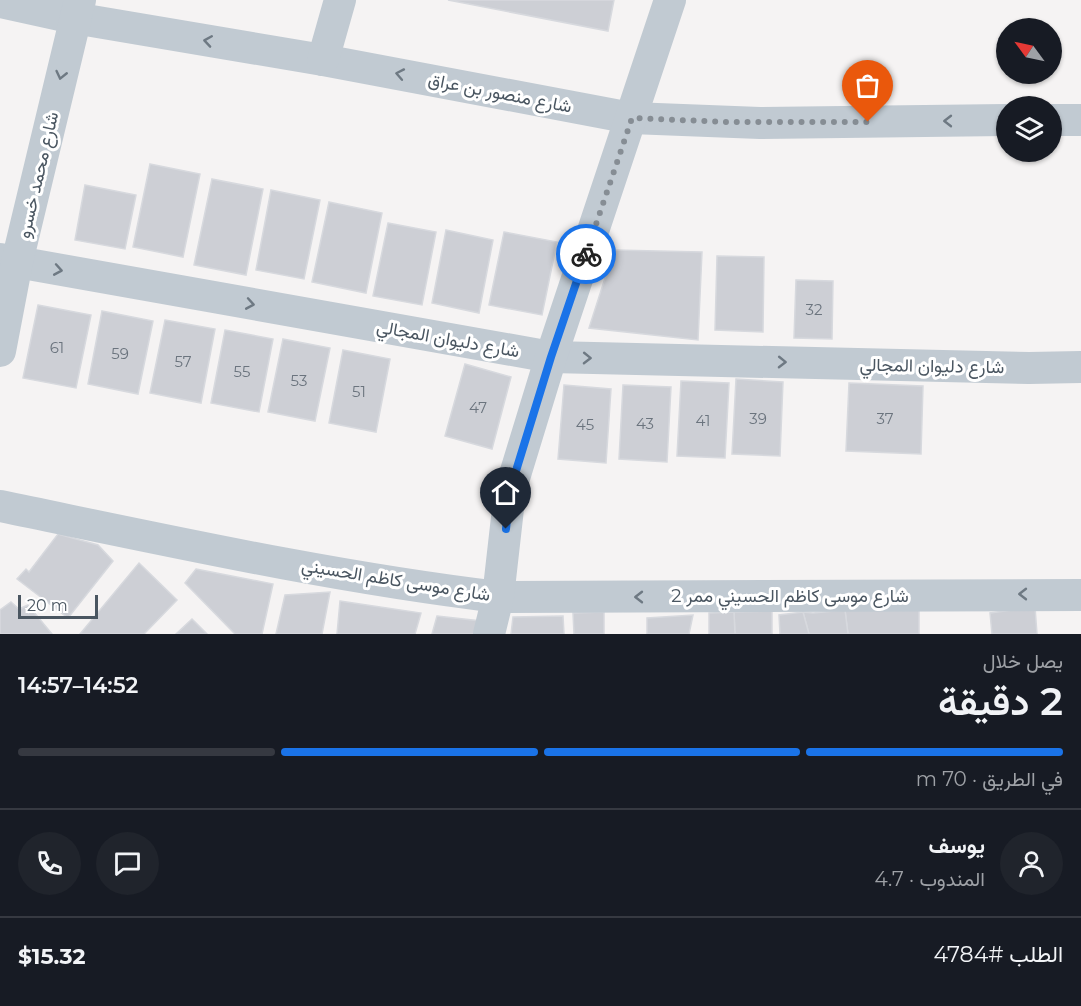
<!DOCTYPE html>
<html lang="ar">
<head>
<meta charset="utf-8">
<style>
  :root { --surface:#171b24; --page:#20242c; --text:#f1f3f6; --muted:#9ea1a6; --line:#363941; --accent:#1a73e8 }
  body { margin:0; font-family:Montserrat,Vazirmatn,sans-serif; background:var(--page); color:var(--text); direction:rtl; height:100vh; display:flex; flex-direction:column; font-size:22px; white-space:nowrap }
  * { box-sizing:border-box; margin:0 }
  p { font-size:20px; color:var(--muted) }
  .icon { flex:none; width:33px; height:33px; fill:none; stroke:currentColor; stroke-width:2; stroke-linecap:round; stroke-linejoin:round }
  .map { position:relative; height:634px; overflow:hidden; direction:ltr }
  .panel { display:flex; flex-direction:column; background:var(--surface); flex:1 }
  .panel>* { flex:none }
  .needle { width:39px; rotate:303deg }
  .tools { position:absolute; left:996px; top:18px; display:grid; gap:12px }
  .tools a { display:grid; place-items:center; width:66px; height:66px; border-radius:50%; background:var(--surface); box-shadow:0 2px 4px #0004; font-size:30px }
  .scale { position:absolute; left:18px; bottom:15px; width:80px; box-sizing:border-box; padding-left:6px; border:3px solid #4a5661; border-top:0; font-size:16px; line-height:21px; white-space:nowrap; color:#4a5661; -webkit-text-stroke:4px #fff; paint-order:stroke }
  .pin { position:absolute; display:grid; place-items:center; width:51px; height:51px; color:#fff; margin:-62px -26px; border-radius:50% 50% 50% 0; rotate:-45deg; box-shadow:0 0 6px #0007 }
  .pin .icon { rotate:45deg }
  .courier { position:absolute; display:grid; place-items:center; width:60px; height:60px; margin:-30px; border:4px solid #1a73e8; border-radius:50%; background:#fff; color:#222; box-shadow:0 2px 8px #0007 }
  .summary em { font-style:normal; font-weight:600 }
  .summary div { display:flex; flex-direction:column-reverse }
  .summary { display:flex; align-items:center; justify-content:space-between; height:102px; padding:0 18px }
  h1 { font-size:39px; font-weight:600; line-height:45px }
  .bar { display:grid; grid-template-columns:repeat(4,1fr); gap:9px 6px; align-content:center; height:72px; padding:0 18px }
  .bar i { height:8px; border-radius:4px; background:var(--line) }
  .bar .active { background:var(--accent) }
  .bar p { grid-column:span 4 }
  .line { display:flex; align-items:center; gap:15px; padding:0 18px; border-top:2px solid var(--line) }
  .line div { flex:1 }
  .round { display:grid; place-items:center; flex:none; width:63px; height:63px; border-radius:32px; background:var(--page) }
  .map>svg:first-child { display:block }
  .building { fill:#cdcfd5; stroke:#d7d9de; stroke-width:1.5 }
  .lines { fill:none; stroke-linecap:round; stroke-linejoin:round }
  .street { stroke:#c1cad2; stroke-width:32 }
  .oneway { stroke:#6e7983 }
  .done { stroke:#868d94; stroke-width:6; stroke-dasharray:0 10.8 }
  .route { stroke:#1a73e8; stroke-width:8 }
  .labels { text-anchor:middle; dominant-baseline:central; stroke-width:6; stroke-linejoin:round; paint-order:stroke }
  .number-label { font-size:15px; fill:#6b747e }
  .street-label { font-size:18px; fill:#4a5661; stroke:#fff }
</style>
</head>
<body>
<div class="map">
<svg width="1081" height="634" viewBox="0 0 1081 634">
  <rect width="100%" height="100%" fill="#f5f3f3"/>
  <g class="building">
    <path d="M448 0H614L608 31Z"/>
    <path d="M150 164 200 174 183 257 133 247Z"/>
    <path d="M212 179 263 189 246 275 194 265Z"/>
    <path d="M85 185 136 195 125 249 75 240Z"/>
    <path d="M271 190 320 200 304 279 256 270Z"/>
    <path d="M329 202 382 213 366 293 312 282Z"/>
    <path d="M388 223 436 232 422 305 373 296Z"/>
    <path d="M446 230 493 240 479 313 432 303Z"/>
    <path d="M504 232 557 242 542 315 489 305Z"/>
    <path d="M614 250 702 252 698 340 589 328Z"/>
    <path d="M717 256 764 257 763 332 715 330Z"/>
    <path d="M796 280 833 281 832 339 794 338Z"/>
    <path d="M38 305 91 315 76 388 23 378Z"/>
    <path d="M102 311 153 321 138 394 88 384Z"/>
    <path d="M165 320 215 329 201 403 150 393Z"/>
    <path d="M225 330 273 339 259 412 211 403Z"/>
    <path d="M283 339 330 348 315 421 268 412Z"/>
    <path d="M343 350 390 359 376 432 329 423Z"/>
    <path d="M465 364 511 377 492 449 445 436Z"/>
    <path d="M736 379 783 382 780 456 732 454Z"/>
    <path d="M681 381 729 383 725 458 677 456Z"/>
    <path d="M849 383 923 386 921 454 846 451Z"/>
    <path d="M564 385 611 389 606 463 558 459Z"/>
    <path d="M623 385 671 387 667 462 619 459Z"/>
    <path d="M58 534 98 545 113 561 68 618 17 579 26 569 29 572Z"/>
    <path d="M139 563 177 600 144 634H80Z"/>
    <path d="M196 569 273 584 262 634H235L185 583Z"/>
    <path d="M330 592 322 634H276L285 595Z"/>
    <path d="M340 601 421 613 415 634H337Z"/>
    <path d="M11 602 19 609 28 605 52 634H0V610Z"/>
    <path d="M1035 607 1037 634H992L990 613Z"/>
    <path d="M919 608V634H848L845 610Z"/>
    <path d="M845 610 848 634H809L803 612 813 613Z"/>
    <path d="M772 611V634H735L734 612Z"/>
    <path d="M604 612V634H574L573 613Z"/>
    <path d="M734 612 735 634H709V613Z"/>
    <path d="M803 612 809 634H780L779 615Z"/>
    <path d="M693 615 689 634H647V618Z"/>
    <path d="M437 616 481 621 478 634H432Z"/>
    <path d="M563 616 564 634H511L513 617Z"/>
    <path d="M192 619 207 634H176Z"/>
  </g>
  <g class="lines">
    <g class="street">
      <path d="M0 2 74 18 323 60 631 118 760 123 1006 120"/>
      <path d="M323 60 340 0"/>
      <path d="M1052 120H1081"/>
      <path d="M0 259 551 357 1029 368 1081 367"/>
      <path d="M0 351 17 262 80 0"/>
      <path d="M0 506C165 540 331 577 498 597L1081 595"/>
      <path d="M489 634 498 597 510 491 551 357 670 0"/>
    </g>
  </g>
  <defs><path id="oneway-chevron" d="M-2-3.5L2.5 0L-2 3.5" fill="none" stroke-width="1.6" stroke-linecap="round" stroke-linejoin="round" transform="scale(1.5)"/></defs>
  <g class="oneway">
    <use href="#oneway-chevron" transform="translate(208 41) rotate(-171)"/>
    <use href="#oneway-chevron" transform="translate(400 74) rotate(-169)"/>
    <use href="#oneway-chevron" transform="translate(61 75) rotate(103)"/>
    <use href="#oneway-chevron" transform="translate(948 121) rotate(180)"/>
    <use href="#oneway-chevron" transform="translate(58 270) rotate(10)"/>
    <use href="#oneway-chevron" transform="translate(250 304) rotate(10)"/>
    <use href="#oneway-chevron" transform="translate(587 358) rotate(1)"/>
    <use href="#oneway-chevron" transform="translate(782 362) rotate(1)"/>
    <use href="#oneway-chevron" transform="translate(1023 594) rotate(-180)"/>
    <use href="#oneway-chevron" transform="translate(639 597) rotate(180)"/>
  </g>
  <g class="lines">
    <path class="done" d="M586 254 632 118 726 122H868"/>
    <path class="route" d="M506 529 510 491 515 474 551 357 586 254"/>
  </g>
  <g class="labels">
    <g class="number-label">
      <text x="814" y="309">32</text>
      <text x="57" y="347">61</text>
      <text x="120" y="353">59</text>
      <text x="183" y="361">57</text>
      <text x="242" y="371">55</text>
      <text x="299" y="380">53</text>
      <text x="359" y="391">51</text>
      <text x="478" y="407">47</text>
      <text x="758" y="418">39</text>
      <text x="885" y="418">37</text>
      <text x="703" y="420">41</text>
      <text x="645" y="423">43</text>
      <text x="585" y="424">45</text>
    </g>
    <g class="street-label">
      <text transform="translate(500 93) rotate(11)">شارع منصور بن عراق</text>
      <text transform="translate(38 175) rotate(-77)">شارع محمد خسرو</text>
      <text transform="translate(448 339) rotate(10)">شارع دليوان المجالي</text>
      <text transform="translate(932 366) rotate(1)">شارع دليوان المجالي</text>
      <text transform="translate(396 580) rotate(9)">شارع موسى كاظم الحسيني</text>
      <text x="790" y="596">شارع موسى كاظم الحسيني ممر 2</text>
    </g>
  </g>
</svg>
<div class="tools">
<a><svg class="needle" viewBox="-14 -14 28 28"><path d="M0-13l5 13h-10z" fill="#e53935"/><path d="M0 13l5-13h-10z" fill="#9ea1a6"/></svg></a>
<a><svg class="icon" aria-label="layers" viewBox="0 0 24 24"><path d="M12 4l9 5-9 5-9-5zM3 14l9 5 9-5"/></svg></a>
</div>
<div class="scale">20 m</div>
<div class="pin" style="left:868px;top:122px;background:#ea580c"><svg class="icon" aria-label="bag" viewBox="0 0 24 24"><path d="M5 8h14l-1 12H6zM9 8a3 3 0 0 1 6 0"/></svg></div>
<div class="pin" style="left:506px;top:529px;background:#1f2937"><svg class="icon" aria-label="home" viewBox="0 0 24 24"><path d="M3 11l9-7 9 7M6 9v11h12V9"/></svg></div>
<div class="courier" style="left:586px;top:254px"><svg class="icon" aria-label="bike" viewBox="0 0 24 24"><circle cx="6" cy="16" r="4"/><circle cx="18" cy="16" r="4"/><path d="M6 16l4-8h5l3 8M10 8l3 8H6M13 5h3"/></svg></div>
</div>
<section class="panel">
<div class="summary"><div><h1>2 دقيقة</h1><p>يصل خلال</p></div><em>14:52–14:57</em></div>
<div class="bar"><i class="active"></i><i class="active"></i><i class="active"></i><i></i><p>في الطريق · 70 m</p></div>
<div class="line" style="height:108px"><a class="round"><svg class="icon" aria-label="person" viewBox="0 0 24 24"><circle cx="12" cy="8" r="4"/><path d="M4 21q1-7 8-7t8 7"/></svg></a><div><b>يوسف</b><p>المندوب · 4.7</p></div><a class="round"><svg class="icon" aria-label="chat" viewBox="0 0 24 24"><path d="M4 5h16v11H9l-5 4z"/></svg></a><a class="round"><svg class="icon" aria-label="phone" viewBox="0 0 24 24"><path d="M5 4h4l2 5-3 2q2 4 5 5l2-3 5 2v4C11 20 4 13 5 4z"/></svg></a></div>
<div class="line" style="height:78px"><div>الطلب #4784</div><b>$15.32</b></div>
</section>
</body>
</html>
